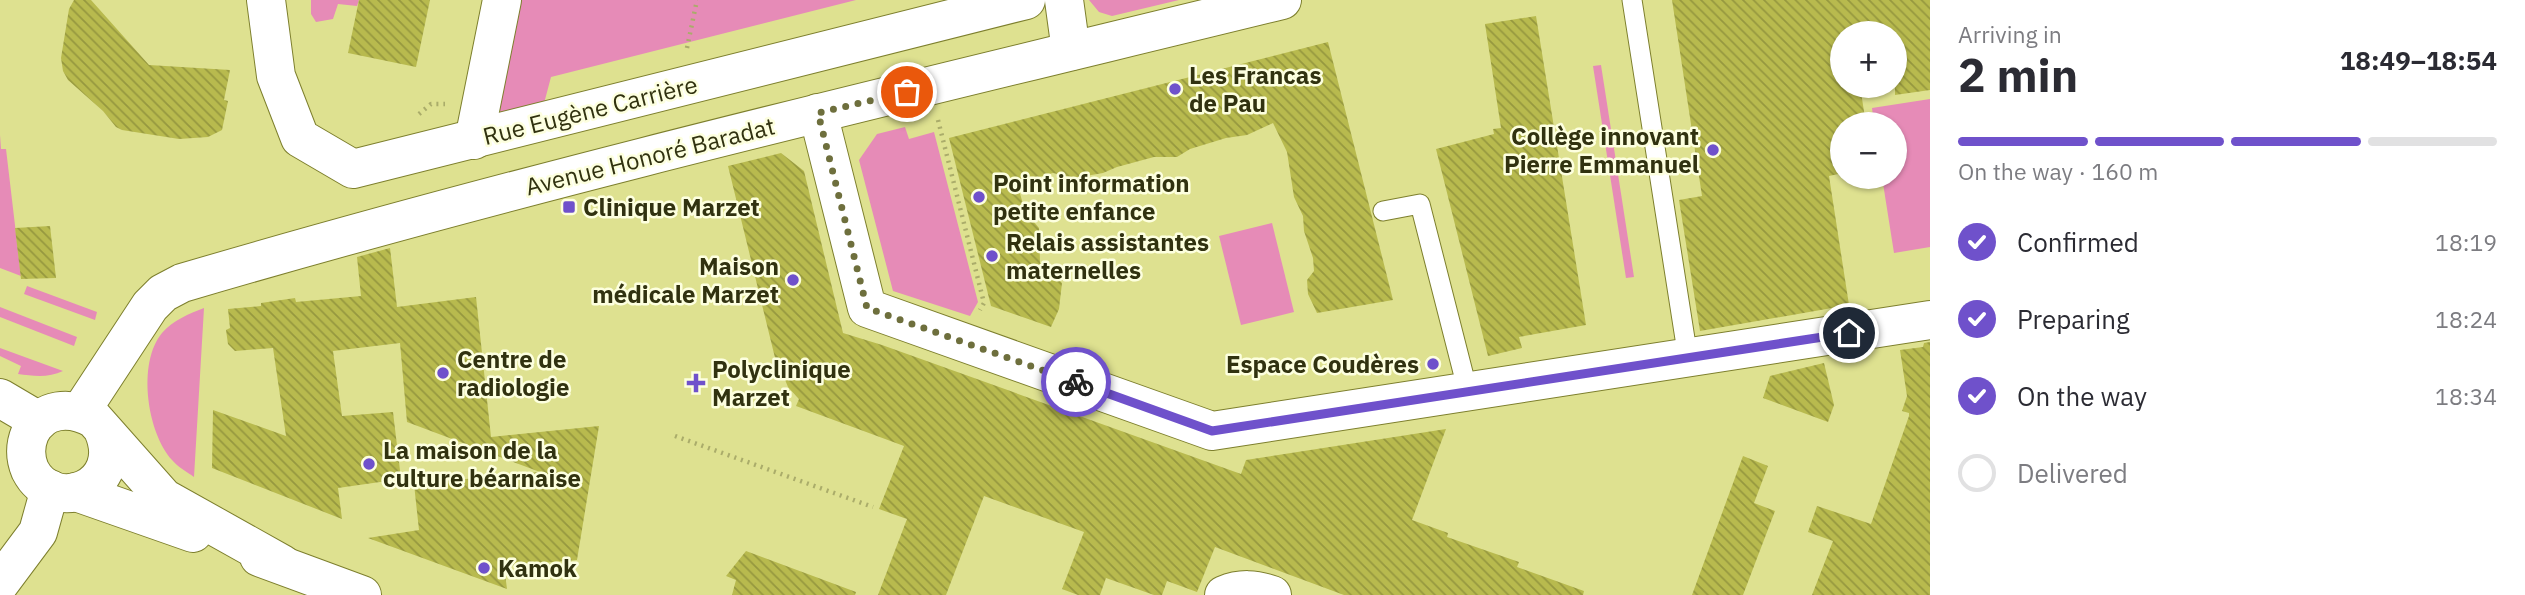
<!DOCTYPE html>
<html lang="en">
<head>
<meta charset="utf-8">
<style>
  :root { --surface:#fff; --page:#f2f2f3; --text:#2b2b33; --muted:#7c7c81; --line:#e1e1e2; --accent:#6f51cb }
  body { margin:0; font-family:"IBM Plex Sans",sans-serif; background:var(--page); color:var(--text); height:100vh; display:flex; flex-direction:column; font-size:26px; white-space:nowrap }
  * { box-sizing:border-box; margin:0 }
  p { font-size:23px; color:var(--muted) }
  .icon { flex:none; width:38px; height:38px; fill:none; stroke:currentColor; stroke-width:2; stroke-linecap:round; stroke-linejoin:round }
  .map { position:relative; flex:1; overflow:hidden }
  .sheet { display:flex; flex-direction:column; background:var(--surface); width:595px }
  .sheet>* { flex:none }
  .controls { position:absolute; left:1830px; top:21px; display:grid; gap:14px }
  .controls a { display:grid; place-items:center; width:77px; height:77px; border-radius:50%; background:var(--surface); box-shadow:0 2px 5px #0004; font-size:35px }
  .pin { position:absolute; display:grid; place-items:center; width:60px; height:60px; color:#fff; margin:-30px; border:4px solid #fff; border-radius:50%; box-shadow:0 2px 7px #0007 }
  .courier { position:absolute; display:grid; place-items:center; width:70px; height:70px; margin:-35px; border:5px solid #6f51cb; border-radius:50%; background:#fff; color:#222; box-shadow:0 2px 9px #0007 }
  .headline em { font-style:normal; font-weight:700 }
  .headline div { display:flex; flex-direction:column-reverse }
  .headline { display:flex; align-items:center; justify-content:space-between; height:119px; padding:0 28px }
  h1 { font-size:46px; font-weight:700; line-height:52px }
  .bar { display:grid; grid-template-columns:repeat(4,1fr); gap:10px 7px; align-content:center; height:84px; padding:0 28px }
  .bar i { height:9px; border-radius:5px; background:var(--line) }
  .bar .selected { background:var(--accent) }
  .bar p { grid-column:span 4 }
  ol { padding:0 28px; list-style:none }
  li { display:flex; align-items:center; gap:21px; height:77px }
  li p { margin-inline-start:auto }
  li .icon { padding:7px; border-radius:50%; background:var(--accent); color:#fff; stroke-width:4 }
  li:last-child { color:var(--muted) }
  li i { width:38px; height:38px; border:4px solid var(--line); border-radius:50% }
  main { display:flex; flex:1; min-height:0 }
  .map>svg:first-child { display:block }
  .green { fill:#e68bb7 }
  .building { fill:url(#building-back-hatch) }
  .lines { fill:none; stroke-linecap:round; stroke-linejoin:round }
  .lane-casing { stroke:#7d7f2d; stroke-width:21 }
  .street-casing { stroke:#7d7f2d; stroke-width:40 }
  .secondary-casing { stroke:#7d7f2d; stroke-width:40 }
  .path { stroke:#aaac6a; stroke-width:4.5; stroke-dasharray:2 5; stroke-linecap:butt }
  .lane { stroke:#fff; stroke-width:19 }
  .street { stroke:#fff; stroke-width:38 }
  .secondary { stroke:#fff; stroke-width:38 }
  .done { stroke:#6e6f3d; stroke-width:7; stroke-dasharray:0 12.6 }
  .route { stroke:#6f51cb; stroke-width:9 }
  .poi-dot { fill:#6f51cb; stroke:#fdffdf; stroke-width:2.5 }
  .labels { text-anchor:middle; dominant-baseline:central; stroke-width:5; stroke-linejoin:round; paint-order:stroke }
  .poi-label { font-size:24px; font-weight:bold; fill:#313210; stroke:#fdffdf; text-anchor:start }
  .street-label { font-size:24px; fill:#313210; stroke:#fdffdf }
</style>
</head>
<body>
<main>
<div class="map">
<svg width="1930" height="595" viewBox="0 0 1930 595">
  <defs>
    <pattern id="building-back-hatch" width="6" height="6" patternUnits="userSpaceOnUse" patternTransform="scale(1.75)"><rect width="6" height="6" fill="#b8ba4e"/><path d="M-1 5l2 2M0 0l6 6M5-1l2 2" fill="none" stroke="#96983f"/></pattern>
  </defs>
  <rect width="100%" height="100%" fill="#dee190"/>
  <g class="green">
    <path d="M311 0H359L357 6 338 4 333 19 316 22 311 14Z"/>
    <path d="M516 0H856L551 77 542 111 500 112 498 107Z"/>
    <path d="M1089 0H1179L1112 16 1099 12Z"/>
    <path d="M1601 65 1634 277 1626 278 1593 66Z"/>
    <path d="M1930 99V247L1894 253 1882 177H1895V124H1874L1872 108Z"/>
    <path d="M905 127 909 139 934 132 978 302 970 316 893 291 859 160 877 134Z"/>
    <path d="M0 135 1 149H6L21 276 0 268Z"/>
    <path d="M1272 223 1294 312 1241 325 1219 236Z"/>
    <path d="M27 286 97 312 95 320 24 294Z"/>
    <path d="M0 307 77 337 74 346 0 317Z"/>
    <path d="M204 308 194 477C187 472 178 467 172 460 147 432 137 363 162 333 173 320 189 314 204 308Z"/>
    <path d="M0 348 63 371C49 378 33 376 18 374L21 366 0 356Z"/>
  </g>
  <g class="building">
    <path d="M74 0H91L149 65 230 70 224 100 228 101 222 130 208 137 179 139 122 130 116 127 103 111 68 80 63 71 61 58 69 9Z"/>
    <path d="M359 0H430L416 67 348 53Z"/>
    <path d="M1672 0H1930V90L1895 95V33H1843V86H1860L1866 124H1843V173L1829 176 1849 305 1700 331 1679 200 1702 196Z"/>
    <path d="M1536 16 1586 325 1519 337 1522 348 1488 356 1436 149 1494 134 1493 129 1501 128 1485 24Z"/>
    <path d="M1328 42 1393 300 1317 313 1308 294 1307 280 1314 271 1313 258 1304 231 1303 216 1294 197 1287 152 1273 123 1247 135 1226 138 1190 149 1177 157H1154L1117 167 1103 173 1074 178 1053 173 1017 183 1027 218 1034 222 1039 228 1040 263 1062 283 1059 309 1051 327 991 306 949 138Z"/>
    <path d="M781 153 804 171 843 333 882 345 1241 474 1246 460 1446 429 1412 520 1448 533 1447 537 1519 562 1517 567 1584 591 1583 595H1344L1215 547 1197 592 1167 581 1162 595H1154L1106 578 1100 595H1078L1062 589 1084 532 984 496 946 595H878L907 519 879 509 904 446 796 406 799 399 788 387 781 370H778L728 166Z"/>
    <path d="M50 226 56 278 21 279 15 228Z"/>
    <path d="M390 248 397 307 476 297 491 437 599 426 577 560 504 566 507 589 368 538 419 530 414 484 540 472 407 422 400 343 333 351 342 416 393 412 401 479 338 488 342 519 212 468 213 410 286 436 273 348 235 351 228 344 226 330 230 328 228 309 261 306V303L295 298 296 302 361 296 357 257Z"/>
    <path d="M1930 342V595H1812L1833 541 1808 532 1817 506 1871 524 1909 416V413L1902 411 1907 396 1900 350 1923 347 1924 343Z"/>
    <path d="M1824 363 1834 405 1828 422 1763 398 1770 376Z"/>
    <path d="M1743 456 1768 466 1754 503 1775 511 1743 595H1692Z"/>
    <path d="M746 551 856 592 855 595H732L736 580 726 576Z"/>
  </g>
  <g class="lines">
    <defs>
      <g id="lane">
        <path d="M1632 0 1688 358"/>
        <path d="M1383 211 1420 204 1468 392"/>
      </g>
      <g id="street">
        <path d="M266 0 276 76 300 138 353 169 1026 0"/>
        <path d="M1064 0 1071 51"/>
        <path d="M818 113 867 308 1212 431 1930 320"/>
        <path d="M474 140 502 0"/>
        <path d="M81 411 150 306 163 293 182 283C545 176 914 90 1282 0"/>
        <path d="M0 583 38 532 50 489"/>
        <path d="M1224 595C1241 588 1255 589 1272 595"/>
      </g>
      <g id="secondary">
        <path d="M0 398 39 421"/>
        <path d="M103 430C128 487 54 517 30 470 25 458 25 445 30 433 42 407 71 406 94 419L164 498 282 564"/>
        <path d="M76 492 193 533"/>
        <path d="M259 557 362 595"/>
      </g>
    </defs>
    <use href="#lane" class="lane-casing"/>
    <use href="#street" class="street-casing"/>
    <use href="#secondary" class="secondary-casing"/>
    <g class="path">
      <path d="M687 48 697 0"/>
      <path d="M419 114 431 104H445"/>
      <path d="M938 120 984 303 980 310"/>
      <path d="M675 436 873 507"/>
    </g>
    <use href="#lane" class="lane"/>
    <use href="#street" class="street"/>
    <use href="#secondary" class="secondary"/>
  </g>
  <g class="lines">
    <path class="done" d="M907 92 818 113 867 308 1076 382"/>
    <path class="route" d="M1076 382 1212 431 1849 333"/>
  </g>
  <g class="poi-dot">
    <circle cx="1175" cy="89" r="7"/>
    <circle cx="1713" cy="150" r="7"/>
    <circle cx="979" cy="197" r="7"/>
    <rect x="562" y="200" width="14" height="14" rx="3.5"/>
    <circle cx="992" cy="256" r="7"/>
    <circle cx="793" cy="280" r="7"/>
    <circle cx="1433" cy="364" r="7"/>
    <circle cx="443" cy="373" r="7"/>
    <path d="M692.5 372.5h7v7h7v7h-7v7h-7v-7h-7v-7h7z"/>
    <circle cx="369" cy="464" r="7"/>
    <circle cx="484" cy="568" r="7"/>
  </g>
  <g class="labels">
    <g class="poi-label">
      <text x="1189" y="75">Les Francas<tspan x="1189" dy="28">de Pau</tspan></text>
      <text x="1699" y="136" text-anchor="end">Collège innovant<tspan x="1699" dy="28">Pierre Emmanuel</tspan></text>
      <text x="993" y="183">Point information<tspan x="993" dy="28">petite enfance</tspan></text>
      <text x="583" y="207">Clinique Marzet</text>
      <text x="1006" y="242">Relais assistantes<tspan x="1006" dy="28">maternelles</tspan></text>
      <text x="779" y="266" text-anchor="end">Maison<tspan x="779" dy="28">médicale Marzet</tspan></text>
      <text x="457" y="359">Centre de<tspan x="457" dy="28">radiologie</tspan></text>
      <text x="1419" y="364" text-anchor="end">Espace Coudères</text>
      <text x="712" y="369">Polyclinique<tspan x="712" dy="28">Marzet</tspan></text>
      <text x="383" y="450">La maison de la<tspan x="383" dy="28">culture béarnaise</tspan></text>
      <text x="498" y="568">Kamok</text>
    </g>
    <g class="street-label">
      <text transform="translate(590 110) rotate(-14)">Rue Eugène Carrière</text>
      <text transform="translate(650 156) rotate(-14)">Avenue Honoré Baradat</text>
    </g>
  </g>
</svg>
<div class="controls">
<a>+</a>
<a>−</a>
</div>
<div class="pin" style="left:907px;top:92px;background:#ea580c"><svg class="icon" aria-label="bag" viewBox="0 0 24 24"><path d="M5 8h14l-1 12H6zM9 8a3 3 0 0 1 6 0"/></svg></div>
<div class="pin" style="left:1849px;top:333px;background:#1f2937"><svg class="icon" aria-label="home" viewBox="0 0 24 24"><path d="M3 11l9-7 9 7M6 9v11h12V9"/></svg></div>
<div class="courier" style="left:1076px;top:382px"><svg class="icon" aria-label="bike" viewBox="0 0 24 24"><circle cx="6" cy="16" r="4"/><circle cx="18" cy="16" r="4"/><path d="M6 16l4-8h5l3 8M10 8l3 8H6M13 5h3"/></svg></div>
</div>
<section class="sheet">
<div class="headline"><div><h1>2 min</h1><p>Arriving in</p></div><em>18:49–18:54</em></div>
<div class="bar"><i class="selected"></i><i class="selected"></i><i class="selected"></i><i></i><p>On the way · 160 m</p></div>
<ol>
<li><svg class="icon" aria-label="check" viewBox="0 0 24 24"><path d="M5 12l5 5 9-10"/></svg>Confirmed<p>18:19</p></li>
<li><svg class="icon" aria-label="check" viewBox="0 0 24 24"><path d="M5 12l5 5 9-10"/></svg>Preparing<p>18:24</p></li>
<li><svg class="icon" aria-label="check" viewBox="0 0 24 24"><path d="M5 12l5 5 9-10"/></svg>On the way<p>18:34</p></li>
<li><i></i>Delivered</li>
</ol>
</section>
</main>
</body>
</html>
